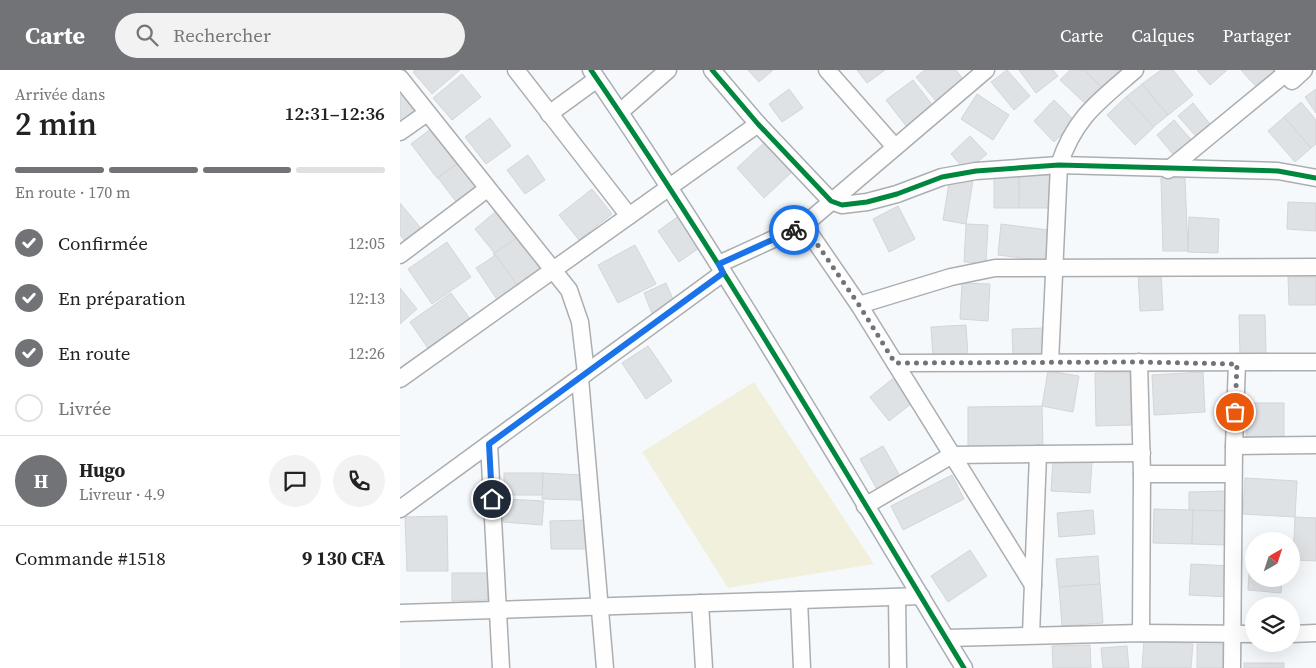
<!DOCTYPE html>
<html lang="fr">
<head>
<meta charset="utf-8">
<style>
  :root { --surface:#fff; --page:#f2f2f2; --text:#222; --muted:#767676; --line:#e0e0e0; --accent:#717377 }
  body { margin:0; font-family:"Source Serif 4",serif; background:var(--page); color:var(--text); height:100vh; display:flex; flex-direction:column; font-size:19px; white-space:nowrap }
  * { box-sizing:border-box; margin:0 }
  p { font-size:16px; color:var(--muted) }
  .icon { flex:none; width:28px; height:28px; fill:none; stroke:currentColor; stroke-width:2; stroke-linecap:round; stroke-linejoin:round }
  .map { position:relative; flex:1; overflow:hidden }
  .sheet { display:flex; flex-direction:column; background:var(--surface); width:400px }
  .sheet>* { flex:none }
  .needle { width:32px; rotate:39deg }
  .controls { position:absolute; left:845px; top:462px; display:grid; gap:10px }
  .controls a { display:grid; place-items:center; width:55px; height:55px; border-radius:50%; background:var(--surface); box-shadow:0 5px 20px #0002; font-size:25px }
  .pin { position:absolute; display:grid; place-items:center; width:42px; height:42px; color:#fff; margin:-21px; border:2px solid #fff; border-radius:50%; box-shadow:0 1px 5px #0007 }
  .courier { position:absolute; display:grid; place-items:center; width:50px; height:50px; margin:-25px; border:4px solid #1a73e8; border-radius:50%; background:#fff; color:#222; box-shadow:0 1px 6px #0007 }
  .head em { font-style:normal; font-weight:600 }
  .head div { display:flex; flex-direction:column-reverse }
  .head { display:flex; align-items:center; justify-content:space-between; height:85px; padding:0 15px }
  h1 { font-size:32px; font-weight:600; line-height:38px }
  .bar { display:grid; grid-template-columns:repeat(4,1fr); gap:8px 5px; align-content:center; height:60px; padding:0 15px }
  .bar i { height:6px; border-radius:4px; background:var(--line) }
  .bar .selected { background:var(--accent) }
  .bar p { grid-column:span 4 }
  .line { display:flex; align-items:center; gap:12px; padding:0 15px; border-top:1px solid var(--line) }
  .line div { flex:1 }
  .round { display:grid; place-items:center; flex:none; width:52px; height:52px; border-radius:26px; background:var(--page) }
  ol { padding:0 15px; list-style:none }
  li { display:flex; align-items:center; gap:15px; height:55px }
  li p { margin-inline-start:auto }
  li .icon { padding:5px; border-radius:50%; background:var(--accent); color:#fff; stroke-width:4 }
  li:last-child { color:var(--muted) }
  li i { width:28px; height:28px; border:2px solid var(--line); border-radius:50% }
  header { display:flex; align-items:center; gap:30px; box-sizing:border-box; height:70px; padding:0 25px; background:var(--accent); color:#fff }
  header strong { font-size:24px }
  nav { display:flex; gap:28px; margin-inline-start:auto; font-size:18px }
  .search { width:350px; height:45px; background:var(--page); display:flex; align-items:center; gap:12px; box-sizing:border-box; padding:0 18px; border-radius:28px; color:var(--muted); font-size:19px }
  main { display:flex; flex:1; min-height:0 }
  .map>svg:first-child { display:block }
  .green { fill:#f1f0dd }
  .building { fill:#dfe2e5; stroke:#d3d5d8 }
  .lines { fill:none; stroke-linecap:round; stroke-linejoin:round }
  .minor-casing { stroke:#abaeb1; stroke-width:19 }
  .minor { stroke:#fefeff; stroke-width:16 }
  .cycleway-casing { stroke:#fff; stroke-width:8 }
  .cycleway { stroke:#00873e; stroke-width:5 }
  .done { stroke:#717377; stroke-width:5; stroke-dasharray:0 9 }
  .route { stroke:#1a73e8; stroke-width:6 }
</style>
</head>
<body>
<header>
<strong>Carte</strong>
<div class="search"><svg class="icon" aria-label="search" viewBox="0 0 24 24"><circle cx="10" cy="10" r="6"/><path d="M15 15l6 6"/></svg>Rechercher</div>
<nav><a>Carte</a><a>Calques</a><a>Partager</a></nav>
</header>
<main>
<section class="sheet">
<div class="head"><div><h1>2 min</h1><p>Arrivée dans</p></div><em>12:31–12:36</em></div>
<div class="bar"><i class="selected"></i><i class="selected"></i><i class="selected"></i><i></i><p>En route · 170 m</p></div>
<ol>
<li><svg class="icon" aria-label="check" viewBox="0 0 24 24"><path d="M5 12l5 5 9-10"/></svg>Confirmée<p>12:05</p></li>
<li><svg class="icon" aria-label="check" viewBox="0 0 24 24"><path d="M5 12l5 5 9-10"/></svg>En préparation<p>12:13</p></li>
<li><svg class="icon" aria-label="check" viewBox="0 0 24 24"><path d="M5 12l5 5 9-10"/></svg>En route<p>12:26</p></li>
<li><i></i>Livrée</li>
</ol>
<div class="line" style="height:90px"><b class="round" style="background:var(--accent);color:#fff">H</b><div><b>Hugo</b><p>Livreur · 4.9</p></div><a class="round"><svg class="icon" aria-label="chat" viewBox="0 0 24 24"><path d="M4 5h16v11H9l-5 4z"/></svg></a><a class="round"><svg class="icon" aria-label="phone" viewBox="0 0 24 24"><path d="M5 4h4l2 5-3 2q2 4 5 5l2-3 5 2v4C11 20 4 13 5 4z"/></svg></a></div>
<div class="line" style="height:65px"><div>Commande #1518</div><b>9 130 CFA</b></div>
</section>
<div class="map">
<svg width="916" height="598" viewBox="0 0 916 598">
  <rect width="100%" height="100%" fill="#f6f9fc"/>
  <path class="green" d="M354 312 474 494 328 518 242 382Z"/>
  <g class="building">
    <path d="M15 0H60L32 24 13 2Z"/>
    <path d="M348 0H373L359 12Z"/>
    <path d="M457 0H485L467 13Z"/>
    <path d="M525 0H556L563 9 536 31 516 7Z"/>
    <path d="M607 0 630 26 614 40 591 12Z"/>
    <path d="M619 0H653L658 6 636 23Z"/>
    <path d="M670 0H684L706 21 690 38 660 10Z"/>
    <path d="M684 0H721L723 2 706 21Z"/>
    <path d="M761 0H773L793 25 767 46 742 14Z"/>
    <path d="M797 0H826V1L810 15Z"/>
    <path d="M841 0H874L879 6 861 22Z"/>
    <path d="M62 4 81 27 52 50 33 28Z"/>
    <path d="M513 10 534 37 507 57 486 30Z"/>
    <path d="M742 14 768 45 752 58 726 27Z"/>
    <path d="M389 19 403 38 382 52 369 34Z"/>
    <path d="M916 19V43L905 27Z"/>
    <path d="M3 23 20 44 0 60V26Z"/>
    <path d="M577 24 609 45 593 70 561 49Z"/>
    <path d="M726 27 754 57 735 75 707 45Z"/>
    <path d="M654 30 675 51 654 72 634 51Z"/>
    <path d="M901 32 916 50V74L911 78 884 47Z"/>
    <path d="M793 33 815 60 801 72 778 46Z"/>
    <path d="M884 47 911 78 895 92 868 61Z"/>
    <path d="M90 48 111 76 86 94 65 67Z"/>
    <path d="M774 50 795 74 777 89 757 65Z"/>
    <path d="M32 58 58 93 37 108 11 74Z"/>
    <path d="M570 66 587 84 566 101 551 84Z"/>
    <path d="M367 70 394 100 364 128 337 98Z"/>
    <path d="M128 85 145 110 125 124 107 100Z"/>
    <path d="M58 93 81 123 61 138 38 108Z"/>
    <path d="M594 104 619 105V138H594Z"/>
    <rect x="619" y="105" width="34" height="33"/>
    <path d="M550 107 573 110 566 154 543 150Z"/>
    <path d="M761 108H785L788 181H763Z"/>
    <path d="M192 119 212 144 179 170 159 145Z"/>
    <path d="M888 132 916 133V161L887 159Z"/>
    <path d="M0 133 24 162 8 175 0 165Z"/>
    <path d="M498 136 515 169 489 182 473 149Z"/>
    <path d="M100 138 122 164 96 185 75 159Z"/>
    <path d="M280 145 302 176 279 192 258 161Z"/>
    <path d="M789 147 819 149 818 183 788 182Z"/>
    <path d="M566 154 588 155 586 193 564 192Z"/>
    <path d="M601 154 649 160 646 191 598 185Z"/>
    <path d="M122 164 148 200 120 220 93 184Z"/>
    <path d="M47 172 71 207 32 234 8 199Z"/>
    <path d="M235 175 256 214 218 233 198 195Z"/>
    <path d="M96 185 120 220 100 234 76 198Z"/>
    <path d="M738 202H761L763 240 740 241Z"/>
    <path d="M888 207H916V235H889Z"/>
    <path d="M266 213 275 234 253 246 244 223Z"/>
    <path d="M562 213 590 214 588 251 560 249Z"/>
    <path d="M0 218 17 239 0 254Z"/>
    <path d="M51 223 76 257 34 287 10 252Z"/>
    <path d="M839 245H865L866 285 840 286Z"/>
    <path d="M566 255 568 287 533 289 531 257Z"/>
    <path d="M644 258 645 285 613 286 612 259Z"/>
    <path d="M248 276 272 311 246 329 222 293Z"/>
    <path d="M648 301 679 306 673 342 642 336Z"/>
    <path d="M730 302 731 355 696 356 695 303Z"/>
    <path d="M803 302 805 342 754 345 752 305Z"/>
    <path d="M496 306 516 330 489 351 470 327Z"/>
    <path d="M847 333H884V372H846Z"/>
    <path d="M642 336 643 377H568V337Z"/>
    <path d="M483 376 501 408 478 421 460 389Z"/>
    <path d="M653 390 692 392 690 423 651 421Z"/>
    <rect x="104" y="403" width="39" height="22"/>
    <path d="M143 403 182 405 181 430 142 429Z"/>
    <path d="M552 405 564 429 503 460 491 436Z"/>
    <path d="M845 408 897 411 895 447 843 444Z"/>
    <path d="M827 421 828 441H789V422Z"/>
    <path d="M105 429 144 431 142 455 103 452Z"/>
    <path d="M754 439 793 440 792 474 753 473Z"/>
    <path d="M693 440 695 464 659 467 657 443Z"/>
    <path d="M793 440 827 441 826 475 792 474Z"/>
    <path d="M47 446 48 501H7L5 447Z"/>
    <path d="M895 447 916 448V491L893 490Z"/>
    <path d="M188 450 189 479H151L150 451Z"/>
    <path d="M570 480 587 506 548 532 531 506Z"/>
    <path d="M698 486 700 514 659 517 656 489Z"/>
    <path d="M850 490 854 491V509H882L881 523 848 520Z"/>
    <path d="M791 494 832 496 831 527 789 525Z"/>
    <path d="M52 503H88V530L52 531Z"/>
    <path d="M700 514 703 553 662 556 659 517Z"/>
    <path d="M744 570 793 574 791 598H742Z"/>
    <rect x="797" y="574" width="26" height="24"/>
    <path d="M690 575 691 598H653L652 576Z"/>
    <path d="M727 576 729 598H703L701 578Z"/>
    <rect x="844" y="593" width="40" height="5"/>
  </g>
  <g class="lines">
    <defs>
      <g id="minor">
        <path d="M116 0 229 146"/>
        <path d="M191 0C324 194 442 397 564 598"/>
        <path d="M312 0 358 54 431 131 442 135 467 132 497 124 542 107 576 101 659 95 878 101 916 108"/>
        <path d="M427 0 495 77"/>
        <path d="M883 0 892 11 904 0"/>
        <path d="M0 8 169 220 180 252 186 303"/>
        <path d="M220 42 268 0"/>
        <path d="M149 44 197 9"/>
        <path d="M0 62 27 43"/>
        <path d="M768 100 886 3"/>
        <path d="M404 155 459 235 633 515"/>
        <path d="M0 185 87 119"/>
        <path d="M319 194 404 155 586 0"/>
        <path d="M459 235 551 207 595 198 916 197"/>
        <path d="M650 292 659 95C675 47 698 32 735 0"/>
        <path d="M739 292 742 404 741 563"/>
        <path d="M495 293 916 292"/>
        <path d="M180 308 205 598"/>
        <path d="M0 309 358 54"/>
        <path d="M89 374 101 598"/>
        <path d="M834 376 916 375"/>
        <path d="M742 404H833"/>
        <path d="M465 436 552 385 742 383"/>
        <path d="M0 439 323 203"/>
        <path d="M497 527 498 598"/>
        <path d="M399 530 402 598"/>
        <path d="M300 533 304 598"/>
        <path d="M0 543 521 526"/>
        <path d="M891 564 916 563"/>
        <path d="M631 565 638 384"/>
        <path d="M546 568 741 563 854 564"/>
        <path d="M832 598 834 376 837 293"/>
      </g>
    </defs>
    <use href="#minor" class="minor-casing"/>
    <use href="#minor" class="minor"/>
    <defs>
      <g id="cycleway">
        <path d="M191 0C324 194 442 397 564 598"/>
        <path d="M312 0 358 54 431 131 442 135 467 132 497 124 542 107 576 101 659 95 878 101 916 108"/>
      </g>
    </defs>
    <use href="#cycleway" class="cycleway-casing"/>
    <use href="#cycleway" class="cycleway"/>
  </g>
  <g class="lines">
    <path class="done" d="M394 160 404 155 459 235 495 293 740 292 837 294 835 342"/>
    <path class="route" d="M92 429 89 374 323 203 319 194 394 160"/>
  </g>
</svg>
<div class="controls">
<a><svg class="needle" viewBox="-14 -14 28 28"><path d="M0-13l5 13h-10z" fill="#e53935"/><path d="M0 13l5-13h-10z" fill="#767676"/></svg></a>
<a><svg class="icon" aria-label="layers" viewBox="0 0 24 24"><path d="M12 4l9 5-9 5-9-5zM3 14l9 5 9-5"/></svg></a>
</div>
<div class="pin" style="left:835px;top:342px;background:#ea580c"><svg class="icon" aria-label="bag" viewBox="0 0 24 24"><path d="M5 8h14l-1 12H6zM9 8a3 3 0 0 1 6 0"/></svg></div>
<div class="pin" style="left:92px;top:429px;background:#1f2937"><svg class="icon" aria-label="home" viewBox="0 0 24 24"><path d="M3 11l9-7 9 7M6 9v11h12V9"/></svg></div>
<div class="courier" style="left:394px;top:160px"><svg class="icon" aria-label="bike" viewBox="0 0 24 24"><circle cx="6" cy="16" r="4"/><circle cx="18" cy="16" r="4"/><path d="M6 16l4-8h5l3 8M10 8l3 8H6M13 5h3"/></svg></div>
</div>
</main>
</body>
</html>
